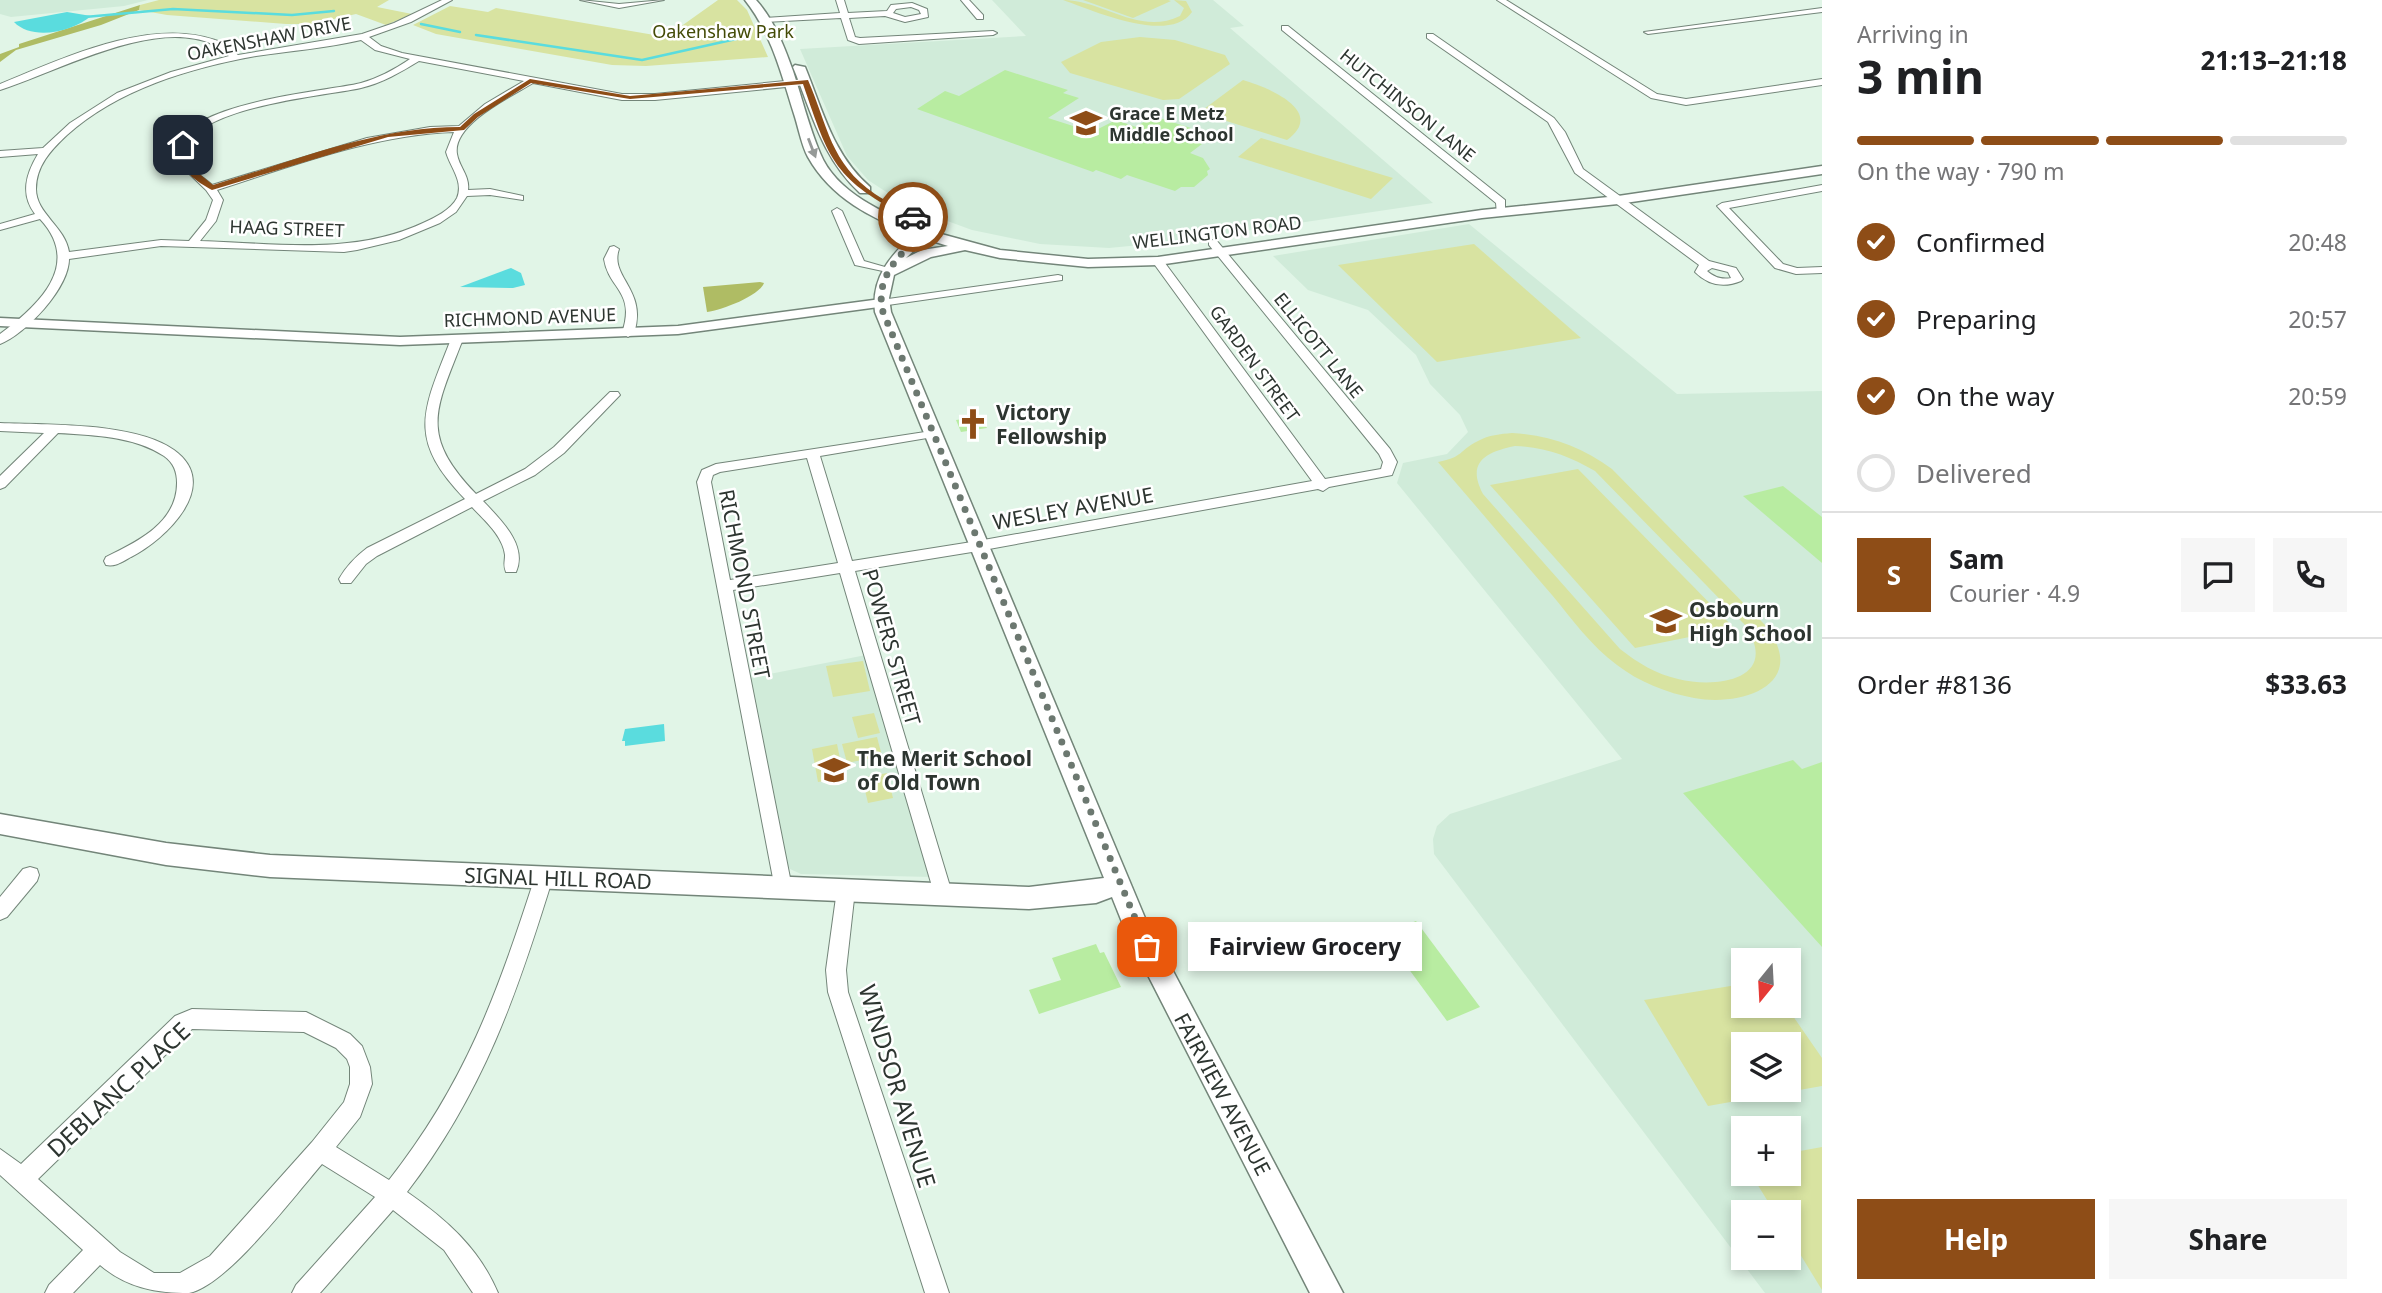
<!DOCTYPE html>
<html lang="en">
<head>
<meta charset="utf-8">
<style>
  :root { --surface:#fff; --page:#f6f6f6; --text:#202124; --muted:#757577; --line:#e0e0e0; --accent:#8e4d17 }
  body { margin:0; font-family:"Noto Sans",sans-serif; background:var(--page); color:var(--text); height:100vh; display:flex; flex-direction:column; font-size:26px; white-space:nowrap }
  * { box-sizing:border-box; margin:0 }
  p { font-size:23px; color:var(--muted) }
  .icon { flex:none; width:38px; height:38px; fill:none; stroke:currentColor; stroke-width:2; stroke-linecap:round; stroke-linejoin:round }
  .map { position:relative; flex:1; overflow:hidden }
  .sheet { display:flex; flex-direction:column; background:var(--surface); width:560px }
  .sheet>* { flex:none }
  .needle { width:46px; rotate:198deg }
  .controls { position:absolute; left:1731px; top:948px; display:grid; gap:14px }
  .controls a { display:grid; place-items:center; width:70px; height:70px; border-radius:0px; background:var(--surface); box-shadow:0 4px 10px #0003; font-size:35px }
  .pin { position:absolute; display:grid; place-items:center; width:60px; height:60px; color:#fff; margin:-30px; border-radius:14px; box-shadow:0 4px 10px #0006 }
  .courier { position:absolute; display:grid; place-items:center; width:70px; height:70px; margin:-35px; border:5px solid #8e4d17; border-radius:50%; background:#fff; color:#222; box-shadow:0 2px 9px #0007 }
  .bubble { position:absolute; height:49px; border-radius:0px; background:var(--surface); box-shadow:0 4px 10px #0003; font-size:23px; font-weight:700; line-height:49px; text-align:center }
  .head em { font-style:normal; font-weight:700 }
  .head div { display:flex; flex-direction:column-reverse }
  .head { display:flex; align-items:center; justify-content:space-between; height:119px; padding:0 35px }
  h1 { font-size:46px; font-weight:700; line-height:52px }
  .bar { display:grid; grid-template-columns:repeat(4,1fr); gap:10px 7px; align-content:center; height:84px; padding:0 35px }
  .bar i { height:9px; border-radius:5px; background:var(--line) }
  .bar .active { background:var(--accent) }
  .bar p { grid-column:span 4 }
  .line { display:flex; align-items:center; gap:18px; padding:0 35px; border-top:2px solid var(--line) }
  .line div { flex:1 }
  .round { display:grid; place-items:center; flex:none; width:74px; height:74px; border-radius:0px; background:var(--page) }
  ol { padding:0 35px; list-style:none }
  li { display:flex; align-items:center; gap:21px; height:77px }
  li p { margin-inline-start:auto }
  li .icon { padding:7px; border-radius:50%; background:var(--accent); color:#fff; stroke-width:4 }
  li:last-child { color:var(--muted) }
  li i { width:38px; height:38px; border:4px solid var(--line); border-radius:50% }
  .button { display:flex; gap:14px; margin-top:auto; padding:14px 35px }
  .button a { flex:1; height:80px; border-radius:0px; background:var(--accent); color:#fff; font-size:28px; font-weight:700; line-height:80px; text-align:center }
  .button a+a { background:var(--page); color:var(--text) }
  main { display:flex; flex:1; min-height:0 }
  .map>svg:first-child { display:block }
  .built { fill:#d0ebd9; fill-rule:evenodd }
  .green { fill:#d8e3a1; fill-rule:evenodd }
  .forest { fill:#afbc64 }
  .water { fill:#5adcde }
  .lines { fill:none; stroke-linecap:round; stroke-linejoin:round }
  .stream { stroke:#5adcde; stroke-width:2.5 }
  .building { fill:#b8eca1 }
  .minor-casing { stroke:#738579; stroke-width:2 }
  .tertiary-casing { stroke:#738579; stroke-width:3 }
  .secondary-casing { stroke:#738579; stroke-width:3 }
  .minor { fill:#fff; fill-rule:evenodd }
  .tertiary { fill:#fff; fill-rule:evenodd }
  .secondary { fill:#fff; fill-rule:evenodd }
  .oneway { fill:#969a98 }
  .route { fill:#8e4d17 }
  .done { stroke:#6c7870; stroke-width:7; stroke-dasharray:0 12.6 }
  .labels { text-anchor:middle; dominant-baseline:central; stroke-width:5; stroke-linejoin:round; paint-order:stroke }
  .far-park-label { font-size:18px; fill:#434b06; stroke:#fff }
  .far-street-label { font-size:18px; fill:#2d3530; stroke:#fff }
  .far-poi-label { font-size:18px; font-weight:bold; fill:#2d3530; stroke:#fff; text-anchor:start }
  .poi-label { font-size:21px; font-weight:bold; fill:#2d3530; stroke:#fff; text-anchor:start }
  .street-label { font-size:21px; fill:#2d3530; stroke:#fff }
  .near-street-label { font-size:24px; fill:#2d3530; stroke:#fff }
</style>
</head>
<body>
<main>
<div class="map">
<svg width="1822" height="1293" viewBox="0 0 1822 1293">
  <rect width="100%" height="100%" fill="#e1f5e7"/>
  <g class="built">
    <path d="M0 0H148L124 6 11 17 0 14Z"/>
    <path d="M992 0H1213L1244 26 1230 28 1433 203 1171 242 1109 248 1040 244 972 230 931 215 897 199 868 180 847 156 800 49 1026 36Z"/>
    <path d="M1469 224 1677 394 1822 391V1293H1765L1434 854 1433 839 1437 826 1450 814 1622 759 1397 483 1403 463 1447 454 1468 432 1460 415 1430 384 1416 355 1368 310 1308 290 1273 256ZM1743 961H1788V1006H1743ZM1743 1045H1788V1090H1743ZM1743 1129H1788V1174H1743ZM1743 1213H1788V1258H1743Z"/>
    <path d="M866 655 932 877 801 874 790 869 786 862 750 678Z"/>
  </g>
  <g class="green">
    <path d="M159 0H389L377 7 412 14 386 25 356 14 312 24H286L167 15 139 10 140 5Z"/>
    <path d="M718 0H737L747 10 768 57 646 66 612 65 436 34 413 25 450 6 488 12 496 8 666 37Z"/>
    <path d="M1063 0C1103 0 1139 36 1180 16L1184 8 1174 0 1186 1 1192 12C1169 45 1092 10 1063 0Z"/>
    <path d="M1083 0H1168L1171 1 1133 18Z"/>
    <path d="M1140 37 1175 40 1225 55 1230 64 1179 99 1163 100 1070 73 1061 62 1101 42Z"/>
    <path d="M1243 80C1267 87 1327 111 1287 140L1207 115 1204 109Z"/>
    <path d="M1261 138 1393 178 1371 199 1238 157Z"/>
    <path d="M1474 244 1581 338 1437 362 1338 265Z"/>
    <path d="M1512 433C1550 435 1582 447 1612 469L1766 626C1810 684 1743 707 1694 698 1667 693 1639 682 1617 665 1591 646 1572 619 1552 595 1514 551 1476 506 1438 462 1464 457 1458 451 1478 441 1489 435 1500 434 1512 433ZM1515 446C1545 447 1569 456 1595 471L1745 625C1781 679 1718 689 1678 679 1656 674 1638 663 1620 649L1483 494C1466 462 1486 452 1515 446Z"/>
    <path d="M1578 469 1734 628 1635 648 1490 485Z"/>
    <path d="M863 661 870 691 833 697 826 666Z"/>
    <path d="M874 713 880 733 858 738 852 717Z"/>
    <path d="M877 737 882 756 847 763 842 744Z"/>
    <path d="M837 744 844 778 818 782 812 749Z"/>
    <path d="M887 773 893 798 868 803 862 778Z"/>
    <path d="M1743 984V1006H1786L1822 1058V1086L1708 1106 1644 1000ZM1743 1045H1788V1090H1743Z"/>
    <path d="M1822 1147V1290L1789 1236 1788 1213H1775L1751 1174H1788L1789 1153Z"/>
  </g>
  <g class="forest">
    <path d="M140 5 139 10 101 25 16 50 0 62V54L19 47V44Z"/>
    <path d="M760 282 764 283C759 296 722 310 707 312L703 287Z"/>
  </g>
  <g class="water">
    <path d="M67 12 91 16C72 32 32 41 14 22Z"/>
    <path d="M511 268 521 273 525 285 513 288 460 287Z"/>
    <path d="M664 724 665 741 625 746V741H622L625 729Z"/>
  </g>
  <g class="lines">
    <g class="stream">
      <path d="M85 17 173 9 292 15 334 11"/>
      <path d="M421 24 460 32"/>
      <path d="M476 35 642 60 745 37"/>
    </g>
  </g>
  <g class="building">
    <path d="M1005 70 1068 90 1063 93 1079 98 1048 118 1092 132 1116 120 1136 127 1153 116 1191 128 1186 132 1190 133 1184 138 1202 144 1190 153 1203 158 1210 169 1207 171 1208 175 1194 187H1181L1175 191 1127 175 1121 179 1096 170 1093 172 917 109 945 91 959 96Z"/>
    <path d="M982 416 987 428 961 432 956 420Z"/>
    <path d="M1783 486 1822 517V563L1743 496Z"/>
    <path d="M1793 760 1802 769 1822 762V947L1683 793Z"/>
    <path d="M1416 921 1480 1007 1447 1021 1383 934Z"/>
    <path d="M1096 944 1100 953 1104 952 1121 987 1039 1014 1029 990 1061 980 1052 958Z"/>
  </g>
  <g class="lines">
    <defs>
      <g id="minor">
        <path d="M442 0H452L411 22 369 37 381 46 402 53 622 94H655L806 79 810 82 806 85 655 100H622L533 83C512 96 452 124 457 154 459 167 470 176 468 190L490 189 523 196V200L490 195 467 196 456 212 440 223 399 240 357 250 344 252 161 246 69 259C69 288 26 334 0 344V334C38 306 83 265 40 219L0 230V224L35 214C20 194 26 174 38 154L0 157V151L43 148 70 123 117 93 171 72 229 56C224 52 218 46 212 44 153 18 57 72 0 90V84C62 59 149 17 215 40 224 42 231 50 238 55L362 34 394 23ZM361 40 375 50 410 59C395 69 379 78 361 83 327 92 158 103 178 163L206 190 213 200 206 220 189 241 161 240 69 252C65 226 36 214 36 189 36 166 51 150 67 135 118 89 190 68 256 56 291 51 326 48 361 40ZM419 61 524 81 485 104 459 126 430 127 367 138 212 185C205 178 188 169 186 158 179 107 327 96 361 88 382 83 401 72 419 61ZM454 132 446 152C450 167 464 181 457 198 451 210 434 218 423 223 352 256 275 243 200 241L216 221 223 200 217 190C295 165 372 135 454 132Z"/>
        <path d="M580 0 619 4 664 0 619 8Z"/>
        <path d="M836 0H844L848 13 887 11 891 5 912 3 927 9 928 17 905 22 885 16 849 18 855 37 860 38 993 31 997 33 993 35 859 44 848 40 841 18 765 22 761 20 765 18 840 13ZM911 7 919 10 921 14 905 17 893 13 896 9Z"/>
        <path d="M961 0H969L983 15V19H977Z"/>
        <path d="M1497 0H1506L1657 94 1686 99 1822 79V85L1686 105 1651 98Z"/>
        <path d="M1822 8V12L1648 34 1644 32Z"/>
        <path d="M1282 26H1288L1505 200V214H1497L1496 203 1282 30Z"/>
        <path d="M1427 34H1433L1554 118 1565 132 1583 169 1709 261 1736 268 1743 279 1741 281C1724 288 1708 285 1695 272L1699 265 1575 173 1548 122 1427 38ZM1712 268 1728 272 1731 278C1721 280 1714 277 1707 271Z"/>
        <path d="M1822 185V191L1729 208 1783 264 1797 268 1822 267V273L1796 274 1775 268 1717 206 1722 203Z"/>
        <path d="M837 208 842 211 864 261 892 269V273L855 265 832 211Z"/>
        <path d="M1213 240 1217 241 1390 449 1397 462 1392 475 1329 487 1323 491 1318 489 978 551 855 571 952 893 950 899 943 901 936 899 934 893 840 573 733 590 792 888 790 894 783 896 776 894 697 482 702 470 716 464 938 430 940 433 933 437 820 456 852 561 978 541 1312 481 1152 261 1158 258 1162 259 1325 479 1381 469 1383 462 1379 454 1209 245V241ZM807 458 838 563 730 580 711 482 713 475 720 472Z"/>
        <path d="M614 246 619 249C609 277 648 290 634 333L628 337 622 333C636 291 609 290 604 259L610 247Z"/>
        <path d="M1058 275 1062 276V280L881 306 875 303 881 300Z"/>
        <path d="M457 335 463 339C436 409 418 434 476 494L525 469 554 447 610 392H618L620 395 564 453 535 475 483 501C500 519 528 545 516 572H506C503 565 505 562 505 555 503 536 484 520 472 507L377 556 366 564 351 583H341L339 579C346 567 355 557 367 548L465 499C406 438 423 411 451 339Z"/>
        <path d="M0 423C47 425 135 422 174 450 223 485 165 540 131 557 122 562 115 567 106 565L104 561 106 557C137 542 177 523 177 483 177 472 174 463 164 456 134 436 92 435 58 433L5 487 0 489V476L44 433 0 431Z"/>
        <path d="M30 867 37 869 39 875 37 881 7 917 0 920V897L23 869Z"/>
        <path d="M544 869 551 871 553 877C517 994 483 1093 407 1192 446 1219 479 1248 498 1293H473L444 1250 393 1210 320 1293H292L296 1285 375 1197 322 1164C295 1195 227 1286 189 1293 154 1293 126 1287 100 1265L73 1293H45L49 1285 83 1250 0 1175V1149L21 1164 175 1016 192 1009 306 1012 350 1034 362 1046 370 1067 372 1084 360 1117 336 1147 389 1180C466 1082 497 994 535 877L537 871ZM192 1029 304 1032 336 1048 347 1059 350 1067V1084L344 1102 312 1142 210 1256 180 1273H154L120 1252 38 1179Z"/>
        <path d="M846 882 853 884 855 890 846 970 848 992 949 1293H925L828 992 826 970 837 890 839 884Z"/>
      </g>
      <path id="tertiary" d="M881 299 888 303 886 306 678 334 400 345 0 326V318L400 337 678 326Z"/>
      <g id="secondary">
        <path d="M745 0H756C774 20 784 46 793 71 802 98 809 127 820 153 836 193 885 214 922 228L930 224 935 225 937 228 934 232 1000 250 1088 259 1158 257 1482 210 1618 196 1822 166V174L1618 204 1482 218 1158 265 1088 267 1000 258 965 250 931 257 894 275 889 298 891 312 1145 918 1343 1293H1310L1126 932 1112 897 1096 903 1029 909 270 877 166 865 0 834V814L166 843 270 855 1029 887 1104 878 875 312C871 278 890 256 914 234 872 219 831 198 808 157 802 146 799 130 795 117 782 76 772 34 745 0ZM926 239 948 246 922 250 906 258Z"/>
        <path d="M795 65 805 67C823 111 833 155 870 187V193H860C822 158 812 113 793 67Z"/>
      </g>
    </defs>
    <use href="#minor" class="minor-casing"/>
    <use href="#tertiary" class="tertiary-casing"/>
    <use href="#secondary" class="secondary-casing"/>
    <use href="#minor" class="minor"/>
    <use href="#tertiary" class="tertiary"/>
    <use href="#secondary" class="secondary"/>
  </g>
  <defs><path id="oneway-solid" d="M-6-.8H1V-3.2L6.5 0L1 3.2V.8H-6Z" transform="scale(1.75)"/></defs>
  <use class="oneway" href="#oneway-solid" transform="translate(812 148) rotate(69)"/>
  <path class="route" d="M530 79 630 96 808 80C828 126 830 163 875 194 888 203 905 208 917 217L911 219C834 179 830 163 803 84L630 99 531 83 478 117 464 130 388 137 212 190C195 181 172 165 180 144H185L186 163 213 185C294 161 375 127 460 127L474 114Z"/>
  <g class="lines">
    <path class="done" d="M913 217 932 225C907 248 873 273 883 312L1147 947"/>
  </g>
  <defs>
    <symbol id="school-bare" viewBox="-9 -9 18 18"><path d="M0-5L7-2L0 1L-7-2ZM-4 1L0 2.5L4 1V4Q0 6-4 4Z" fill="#8e4d17" stroke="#fff" stroke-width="2.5" paint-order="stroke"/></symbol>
    <symbol id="church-bare" viewBox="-9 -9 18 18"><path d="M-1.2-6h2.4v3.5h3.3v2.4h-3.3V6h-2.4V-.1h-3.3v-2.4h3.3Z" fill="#8e4d17" stroke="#fff" stroke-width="2.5" paint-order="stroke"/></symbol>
  </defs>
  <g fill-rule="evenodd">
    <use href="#school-bare" x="1064" y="101" width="44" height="44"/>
    <use href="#church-bare" x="951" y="402" width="44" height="44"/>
    <use href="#school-bare" x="1644" y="599" width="44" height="44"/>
    <use href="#school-bare" x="812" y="748" width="44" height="44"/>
  </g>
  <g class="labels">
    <g class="far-park-label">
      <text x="723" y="31">Oakenshaw Park</text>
    </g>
    <g class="far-street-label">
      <text transform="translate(269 38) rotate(-11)">OAKENSHAW DRIVE</text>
      <text transform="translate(1408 105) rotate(39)">HUTCHINSON LANE</text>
      <text transform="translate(287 228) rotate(2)">HAAG STREET</text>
      <text transform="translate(1217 232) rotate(-7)">WELLINGTON ROAD</text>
      <text transform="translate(530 317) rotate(-2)">RICHMOND AVENUE</text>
      <text transform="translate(1319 345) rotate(51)">ELLICOTT LANE</text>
      <text transform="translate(1255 363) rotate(54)">GARDEN STREET</text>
    </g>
    <g class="far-poi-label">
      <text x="1109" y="113">Grace E Metz<tspan x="1109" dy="21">Middle School</tspan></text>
    </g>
    <g class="poi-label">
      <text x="996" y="412">Victory<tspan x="996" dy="24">Fellowship</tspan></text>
      <text x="1689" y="609">Osbourn<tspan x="1689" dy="24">High School</tspan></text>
      <text x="857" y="758">The Merit School<tspan x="857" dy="24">of Old Town</tspan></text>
    </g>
    <g class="street-label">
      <text transform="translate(1073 508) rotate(-10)">WESLEY AVENUE</text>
      <text transform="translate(745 584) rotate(79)">RICHMOND STREET</text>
      <text transform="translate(892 647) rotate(74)">POWERS STREET</text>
      <text transform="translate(558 878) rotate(2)">SIGNAL HILL ROAD</text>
      <text transform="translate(1223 1094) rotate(62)">FAIRVIEW AVENUE</text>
    </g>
    <g class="near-street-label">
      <text transform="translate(898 1086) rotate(73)">WINDSOR AVENUE</text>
      <text transform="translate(118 1089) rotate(-43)">DEBLANC PLACE</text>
    </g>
  </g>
</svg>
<div class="controls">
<a><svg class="needle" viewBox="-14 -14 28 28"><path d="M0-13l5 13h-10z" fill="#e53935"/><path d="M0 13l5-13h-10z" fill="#757577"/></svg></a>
<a><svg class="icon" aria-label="layers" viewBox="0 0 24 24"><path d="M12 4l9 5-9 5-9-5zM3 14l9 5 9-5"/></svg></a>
<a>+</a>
<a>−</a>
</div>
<div class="pin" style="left:1147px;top:947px;background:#ea580c"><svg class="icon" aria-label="bag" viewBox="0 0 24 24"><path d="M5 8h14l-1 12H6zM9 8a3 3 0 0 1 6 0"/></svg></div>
<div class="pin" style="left:183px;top:145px;background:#1f2937"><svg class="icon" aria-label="home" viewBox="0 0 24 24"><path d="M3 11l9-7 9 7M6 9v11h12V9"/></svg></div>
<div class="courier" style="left:913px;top:217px"><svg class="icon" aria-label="car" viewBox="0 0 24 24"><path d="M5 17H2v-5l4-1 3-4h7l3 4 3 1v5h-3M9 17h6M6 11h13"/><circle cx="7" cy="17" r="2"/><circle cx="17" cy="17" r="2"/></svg></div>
<div class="bubble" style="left:1188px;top:922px;width:234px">Fairview Grocery</div>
</div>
<section class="sheet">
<div class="head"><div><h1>3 min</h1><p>Arriving in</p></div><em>21:13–21:18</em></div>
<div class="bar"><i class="active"></i><i class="active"></i><i class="active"></i><i></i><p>On the way · 790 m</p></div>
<ol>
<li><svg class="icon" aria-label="check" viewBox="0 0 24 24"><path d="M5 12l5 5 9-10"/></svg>Confirmed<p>20:48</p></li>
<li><svg class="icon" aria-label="check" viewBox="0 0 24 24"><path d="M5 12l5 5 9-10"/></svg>Preparing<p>20:57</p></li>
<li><svg class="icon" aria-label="check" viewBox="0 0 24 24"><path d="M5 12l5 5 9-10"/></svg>On the way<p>20:59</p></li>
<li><i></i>Delivered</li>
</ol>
<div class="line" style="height:126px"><b class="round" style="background:var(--accent);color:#fff">S</b><div><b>Sam</b><p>Courier · 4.9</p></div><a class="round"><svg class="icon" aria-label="chat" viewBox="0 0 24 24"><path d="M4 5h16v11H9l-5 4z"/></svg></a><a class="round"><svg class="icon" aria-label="phone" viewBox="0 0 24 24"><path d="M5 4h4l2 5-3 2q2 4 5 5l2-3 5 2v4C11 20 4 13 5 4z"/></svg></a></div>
<div class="line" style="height:91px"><div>Order #8136</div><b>$33.63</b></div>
<div class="button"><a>Help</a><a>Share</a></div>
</section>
</main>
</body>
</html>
